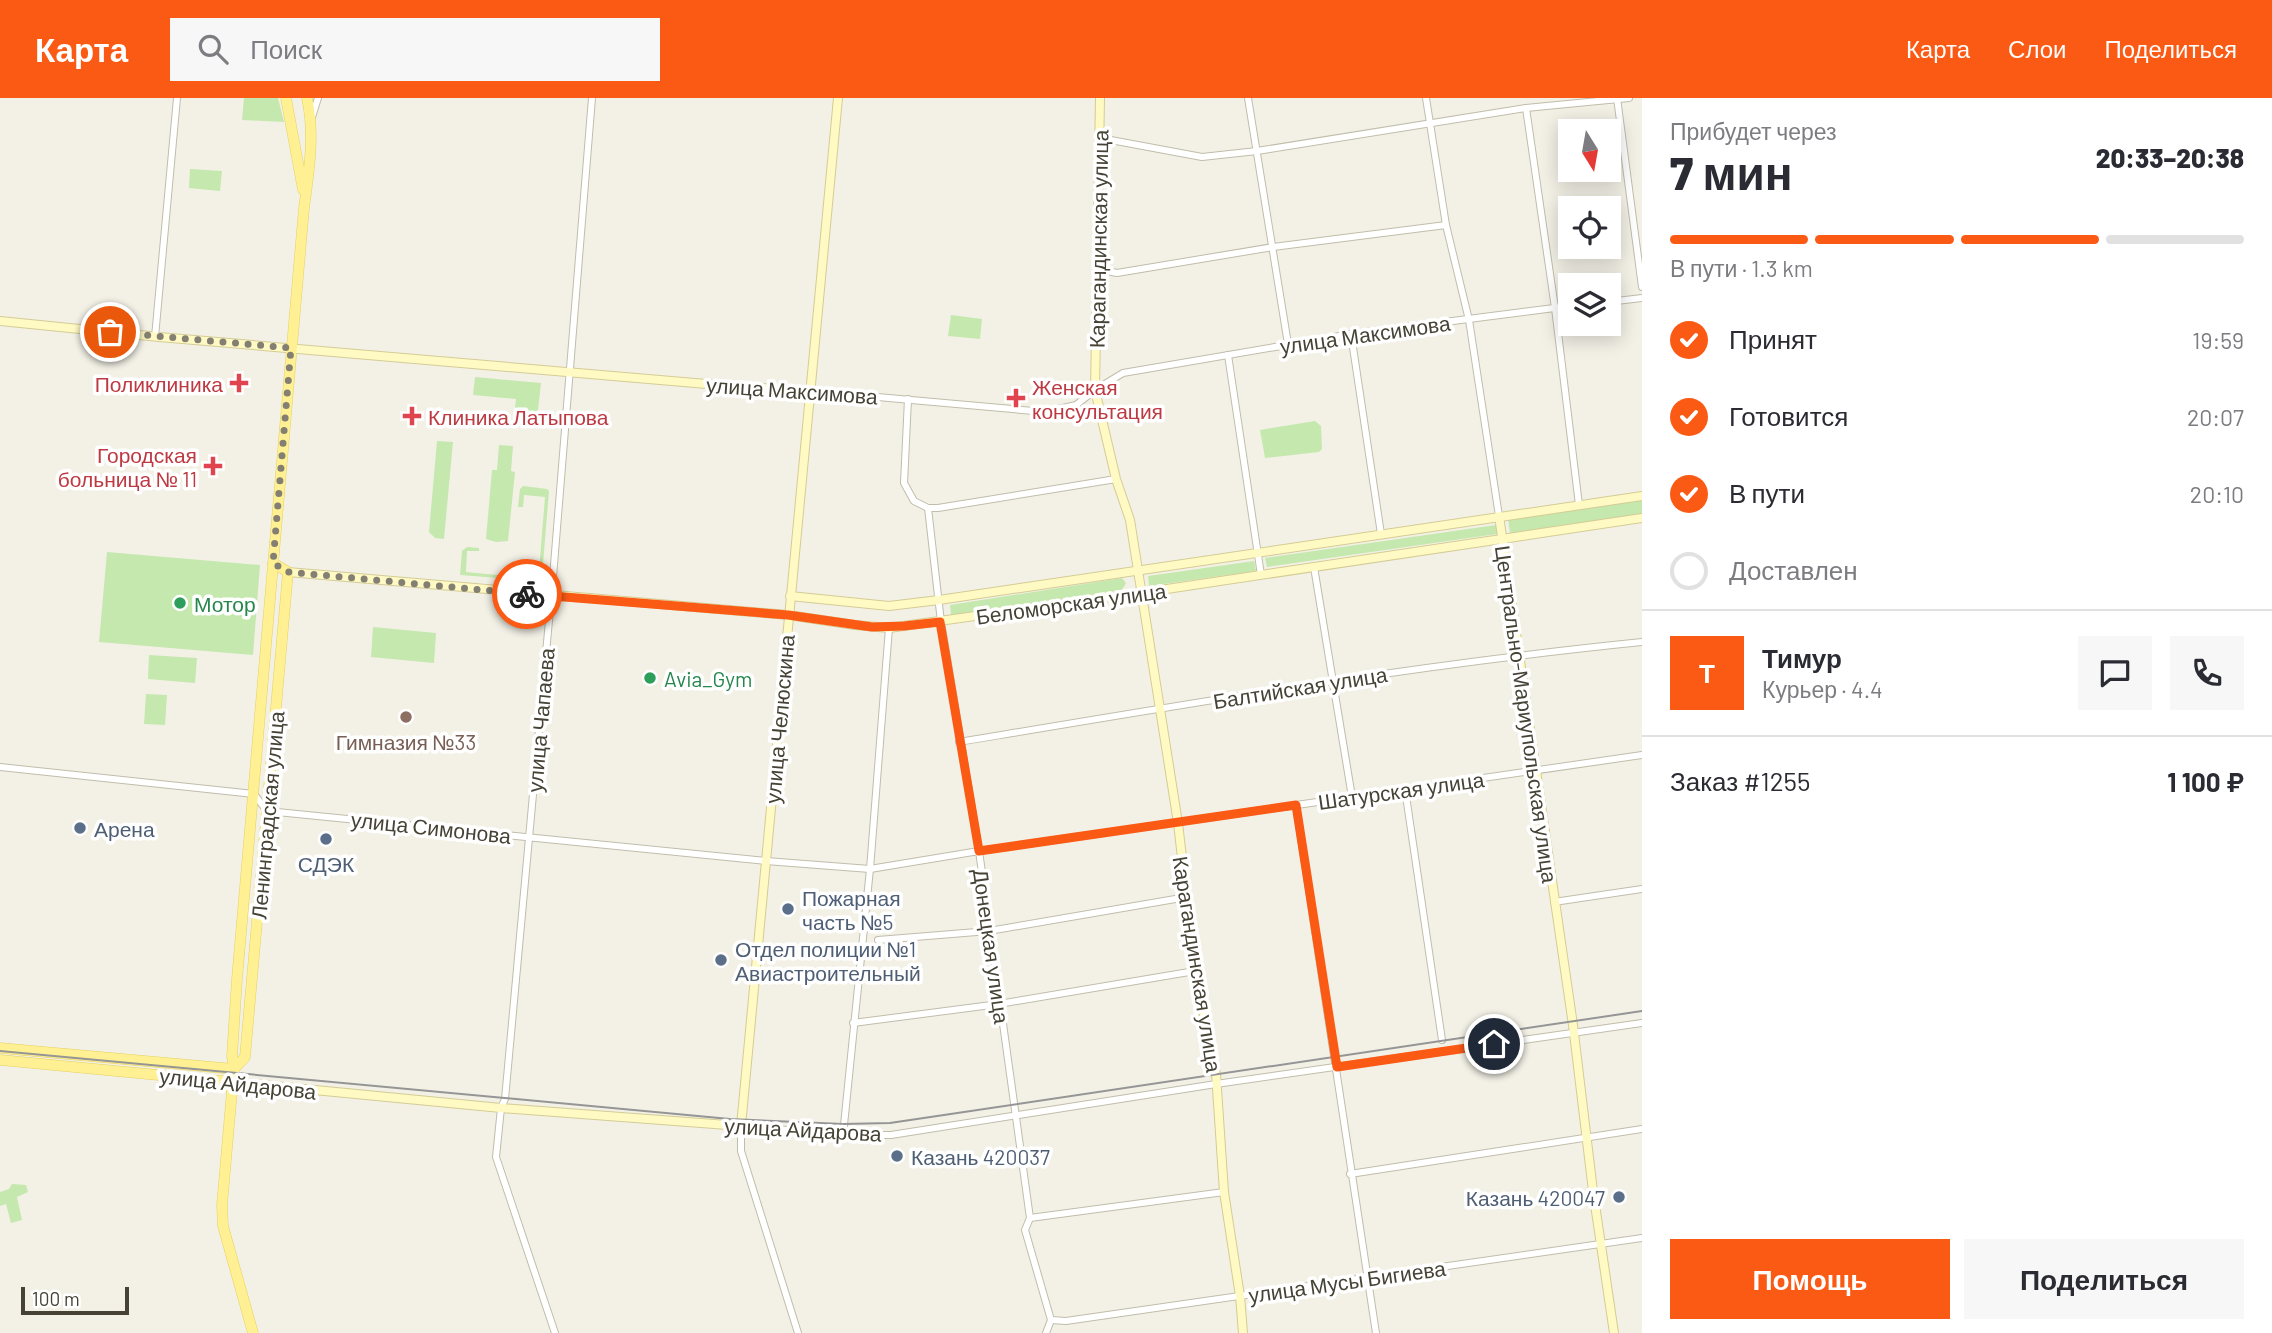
<!DOCTYPE html>
<html lang="ru">
<head>
<meta charset="utf-8">
<style>
  :root { --surface:#fff; --page:#f7f7f7; --text:#2b2b33; --muted:#7c7c81; --line:#e1e1e2; --accent:#fb5a15 }
  body { margin:0; font-family:Barlow,sans-serif; background:var(--page); color:var(--text); height:100vh; display:flex; flex-direction:column; font-size:26px; white-space:nowrap }
  * { box-sizing:border-box; margin:0 }
  p { font-size:23px; color:var(--muted) }
  .icon { flex:none; width:38px; height:38px; fill:none; stroke:currentColor; stroke-width:2; stroke-linecap:round; stroke-linejoin:round }
  .map { position:relative; flex:1; overflow:hidden }
  .side { display:flex; flex-direction:column; background:var(--surface); width:630px }
  .side>* { flex:none }
  .needle { width:46px; rotate:169deg }
  .fabs { position:absolute; left:1558px; top:21px; display:grid; gap:14px }
  .fabs a { display:grid; place-items:center; width:63px; height:63px; border-radius:0px; background:var(--surface); box-shadow:0 4px 18px #0003; font-size:35px }
  .scale { position:absolute; left:21px; bottom:18px; width:108px; box-sizing:border-box; padding-left:7px; border:4px solid #464235; border-top:0; font-size:19px; line-height:24px; white-space:nowrap; color:#464235; -webkit-text-stroke:5px #fff; paint-order:stroke }
  .pin { position:absolute; display:grid; place-items:center; width:60px; height:60px; color:#fff; margin:-30px; border:4px solid #fff; border-radius:50%; box-shadow:0 2px 7px #0007 }
  .courier { position:absolute; display:grid; place-items:center; width:70px; height:70px; margin:-35px; border:5px solid #fb5a15; border-radius:50%; background:#fff; color:#222; box-shadow:0 2px 9px #0007 }
  .overview em { font-style:normal; font-weight:800 }
  .overview div { display:flex; flex-direction:column-reverse }
  .overview { display:flex; align-items:center; justify-content:space-between; height:119px; padding:0 28px }
  h1 { font-size:46px; font-weight:800; line-height:52px }
  .bar { display:grid; grid-template-columns:repeat(4,1fr); gap:10px 7px; align-content:center; height:84px; padding:0 28px }
  .bar i { height:9px; border-radius:5px; background:var(--line) }
  .bar .active { background:var(--accent) }
  .bar p { grid-column:span 4 }
  .line { display:flex; align-items:center; gap:18px; padding:0 28px; border-top:2px solid var(--line) }
  .line div { flex:1 }
  .round { display:grid; place-items:center; flex:none; width:74px; height:74px; border-radius:0px; background:var(--page) }
  ol { padding:0 28px; list-style:none }
  li { display:flex; align-items:center; gap:21px; height:77px }
  li p { margin-inline-start:auto }
  li .icon { padding:7px; border-radius:50%; background:var(--accent); color:#fff; stroke-width:4 }
  li:last-child { color:var(--muted) }
  li i { width:38px; height:38px; border:4px solid var(--line); border-radius:50% }
  .action { display:flex; gap:14px; margin-top:auto; padding:14px 28px }
  .action a { flex:1; height:80px; border-radius:0px; background:var(--accent); color:#fff; font-size:28px; font-weight:800; line-height:80px; text-align:center }
  .action a+a { background:var(--page); color:var(--text) }
  header { display:flex; align-items:center; gap:42px; box-sizing:border-box; height:98px; padding:0 35px; background:var(--accent); color:#fff }
  header strong { font-size:33px }
  nav { display:flex; gap:38px; margin-inline-start:auto; font-size:24px }
  .search { width:490px; height:63px; background:var(--page); display:flex; align-items:center; gap:18px; box-sizing:border-box; padding:0 24px; border-radius:0px; color:var(--muted); font-size:26px }
  main { display:flex; flex:1; min-height:0 }
  .map>svg:first-child { display:block }
  .green { fill:#c5e8ae }
  .lines { fill:none; stroke-linecap:round; stroke-linejoin:round }
  .street-casing { stroke:#c1bdab; stroke-width:8 }
  .secondary-casing { stroke:#d4cc95; stroke-width:10 }
  .primary-casing { stroke:#e4d162; stroke-width:11 }
  .street { stroke:#fff; stroke-width:6 }
  .secondary { stroke:#fff9c4; stroke-width:8 }
  .primary { stroke:#fff093; stroke-width:10 }
  .tram { stroke:#959595; stroke-width:2 }
  .done { stroke:#837f73; stroke-width:7; stroke-dasharray:0 12.6 }
  .route { stroke:#fb5a15; stroke-width:9 }
  .health-dot { fill:#e0444e; stroke:#fff; stroke-width:2.5 }
  .leisure-dot { fill:#2e9e5b; stroke:#fff; stroke-width:2.5 }
  .education-dot { fill:#8d6e63; stroke:#fff; stroke-width:2.5 }
  .service-dot { fill:#5c6f8a; stroke:#fff; stroke-width:2.5 }
  .labels { text-anchor:middle; dominant-baseline:central; stroke-width:7; stroke-linejoin:round; paint-order:stroke }
  .street-label { font-size:21px; fill:#464235; stroke:#fff }
  .health-label { font-size:21px; fill:#be3a42; stroke:#fff; text-anchor:end }
  .leisure-label { font-size:21px; fill:#27864d; stroke:#fff; text-anchor:start }
  .education-label { font-size:21px; fill:#785e54; stroke:#fff }
  .service-label { font-size:21px; fill:#4e5e75; stroke:#fff; text-anchor:start }
</style>
</head>
<body>
<header>
<strong>Карта</strong>
<div class="search"><svg class="icon" aria-label="search" viewBox="0 0 24 24"><circle cx="10" cy="10" r="6"/><path d="M15 15l6 6"/></svg>Поиск</div>
<nav><a>Карта</a><a>Слои</a><a>Поделиться</a></nav>
</header>
<main>
<div class="map">
<svg width="1642" height="1235" viewBox="0 0 1642 1235">
  <rect width="100%" height="100%" fill="#f3f1e6"/>
  <g class="green">
    <path d="M244 0H278L284 24 242 22Z"/>
    <path d="M190 71 222 73 220 93 189 90Z"/>
    <path d="M951 217 982 221 980 241 948 238Z"/>
    <path d="M475 279 541 285 537 321 514 319 516 301 473 297Z"/>
    <path d="M1315 323 1321 328 1322 351 1319 354 1265 360 1260 332Z"/>
    <path d="M437 343 453 344 444 441 435 440 429 434Z"/>
    <path d="M499 347 513 348 511 373 515 374 508 443 496 444 486 441 492 372H497Z"/>
    <path d="M523 388 547 391 549 393 542 478 535 483 460 477 462 453 467 449 479 450V453H467L466 474 530 480 539 473 545 399 524 397 523 409H518L520 391Z"/>
    <path d="M1642 402V416L1510 435 1508 421Z"/>
    <path d="M1496 427 1497 436 1267 469 1265 460Z"/>
    <path d="M107 454 260 467 253 557 99 544Z"/>
    <path d="M1254 463 1256 473 1149 488 1148 478Z"/>
    <path d="M1122 480 1126 485 1122 492 951 517 950 507Z"/>
    <path d="M373 529 436 535 434 565 371 559Z"/>
    <path d="M149 557 197 560 195 585 148 581Z"/>
    <path d="M146 596 167 597 165 627 144 626Z"/>
    <path d="M12 1086 26 1087 28 1094 17 1099 22 1122 11 1125 6 1106 0 1108V1094L9 1091Z"/>
  </g>
  <g class="lines">
    <defs>
      <g id="street">
        <path d="M1248 0 1288 246"/>
        <path d="M1426 0 1446 127 1469 222 1499 418"/>
        <path d="M1617 0 1642 189"/>
        <path d="M1526 10 1555 210 1579 407"/>
        <path d="M312 19 318 0"/>
        <path d="M1100 40 1202 59 1257 53 1526 10 1629 0"/>
        <path d="M1097 171 1117 175 1273 149 1446 127"/>
        <path d="M1608 204 1642 200"/>
        <path d="M1351 236 1381 436"/>
        <path d="M155 239 177 0"/>
        <path d="M1228 257 1261 477"/>
        <path d="M810 293 1045 314 1076 307 1095 292 1123 275 1351 236 1570 208"/>
        <path d="M908 301 904 385 914 403 928 410 941 524 979 753 1030 1120 1025 1132 1051 1222 1046 1235"/>
        <path d="M928 410H938L1116 381"/>
        <path d="M1314 469 1352 699"/>
        <path d="M959 644C1186 606 1413 567 1642 544"/>
        <path d="M0 669 254 696 267 713 766 763 870 771 979 753 1642 657"/>
        <path d="M1405 691 1442 942"/>
        <path d="M1296 707 1376 1235"/>
        <path d="M1554 804 1642 791"/>
        <path d="M878 842 989 833 1187 799"/>
        <path d="M853 925 999 906 1195 873"/>
        <path d="M843 1037 870 771 889 530"/>
        <path d="M1350 1076 1642 1031"/>
        <path d="M1030 1120 1224 1094"/>
        <path d="M1051 1222 1066 1223 1642 1140"/>
        <path d="M555 1235 496 1059 501 1010 505 1001 553 479 592 0"/>
        <path d="M798 1235 741 1053V1028L843 1037H891L1216 986 1642 925"/>
      </g>
      <g id="secondary">
        <path d="M1100 0 1095 292 1116 381 1130 422 1160 611 1178 725 1195 873 1216 976 1224 1094 1240 1198 1243 1235"/>
        <path d="M0 223 159 239 730 288 810 293"/>
        <path d="M1499 418 1573 927 1593 1093 1614 1235"/>
        <path d="M288 474 788 517 855 527 889 530 1140 495 1642 420"/>
        <path d="M790 498 889 508 939 502 1642 398"/>
        <path d="M232 984 501 1010 741 1028 838 0"/>
      </g>
      <g id="primary">
        <path d="M286 0 303 92"/>
        <path d="M0 950 234 971"/>
        <path d="M0 962 232 984"/>
        <path d="M234 971 245 959 288 474 273 465"/>
        <path d="M253 1235 223 1128 222 1107 234 970 232 958 237 881 304 110C309 73 315 37 307 0"/>
      </g>
    </defs>
    <use href="#street" class="street-casing"/>
    <use href="#secondary" class="secondary-casing"/>
    <use href="#primary" class="primary-casing"/>
    <use href="#street" class="street"/>
    <use href="#secondary" class="secondary"/>
    <use href="#primary" class="primary"/>
    <path class="tram" d="M0 953 730 1021 843 1026 890 1025 1642 913"/>
  </g>
  <g class="lines">
    <path class="done" d="M110 234 291 250 273 465 288 474 527 496"/>
    <path class="route" d="M527 496 788 517 872 529 904 528 940 524 979 753 1296 707 1337 969 1494 946"/>
  </g>
  <g class="health-dot">
    <path d="M235.5 274.5h7v7h7v7h-7v7h-7v-7h-7v-7h7z"/>
    <path d="M1012.5 289.5h7v7h7v7h-7v7h-7v-7h-7v-7h7z"/>
    <path d="M408.5 307.5h7v7h7v7h-7v7h-7v-7h-7v-7h7z"/>
    <path d="M209.5 357.5h7v7h7v7h-7v7h-7v-7h-7v-7h7z"/>
  </g>
  <g class="leisure-dot">
    <circle cx="180" cy="505" r="7"/>
    <circle cx="650" cy="580" r="7"/>
  </g>
  <circle class="education-dot" cx="406" cy="619" r="7"/>
  <g class="service-dot">
    <circle cx="80" cy="730" r="7"/>
    <circle cx="326" cy="741" r="7"/>
    <circle cx="788" cy="811" r="7"/>
    <circle cx="721" cy="862" r="7"/>
    <circle cx="897" cy="1058" r="7"/>
    <circle cx="1619" cy="1099" r="7"/>
  </g>
  <g class="labels">
    <g class="street-label">
      <text transform="translate(1098 141) rotate(-89)">Карагандинская улица</text>
      <text transform="translate(1365 236) rotate(-8)">улица Максимова</text>
      <text transform="translate(792 292) rotate(4)">улица Максимова</text>
      <text transform="translate(1071 505) rotate(-8)">Беломорская улица</text>
      <text transform="translate(1300 589) rotate(-9)">Балтийская улица</text>
      <text transform="translate(1527 616) rotate(82)">Центрально-Мариупольская улица</text>
      <text transform="translate(779 621) rotate(-85)">улица Челюскина</text>
      <text transform="translate(540 622) rotate(-85)">улица Чапаева</text>
      <text transform="translate(1401 692) rotate(-8)">Шатурская улица</text>
      <text transform="translate(267 717) rotate(-85)">Ленинградская улица</text>
      <text transform="translate(431 729) rotate(6)">улица Симонова</text>
      <text transform="translate(992 848) rotate(82)">Донецкая улица</text>
      <text transform="translate(1198 866) rotate(81)">Карагандинская улица</text>
      <text transform="translate(238 985) rotate(6)">улица Айдарова</text>
      <text transform="translate(803 1031) rotate(3)">улица Айдарова</text>
      <text transform="translate(1347 1183) rotate(-8)">улица Мусы Бигиева</text>
    </g>
    <g class="health-label">
      <text x="223" y="285">Поликлиника</text>
      <text x="1032" y="288" text-anchor="start">Женская<tspan x="1032" dy="24">консультация</tspan></text>
      <text x="428" y="318" text-anchor="start">Клиника Латыпова</text>
      <text x="197" y="356">Городская<tspan x="197" dy="24">больница № 11</tspan></text>
    </g>
    <g class="leisure-label">
      <text x="194" y="505">Мотор</text>
      <text x="664" y="580">Avia_Gym</text>
    </g>
    <g class="education-label">
      <text x="406" y="643">Гимназия №33</text>
    </g>
    <g class="service-label">
      <text x="94" y="730">Арена</text>
      <text x="326" y="765" text-anchor="middle">СДЭК</text>
      <text x="802" y="799">Пожарная<tspan x="802" dy="24">часть №5</tspan></text>
      <text x="735" y="850">Отдел полиции №1<tspan x="735" dy="24">Авиастроительный</tspan></text>
      <text x="911" y="1058">Казань 420037</text>
      <text x="1605" y="1099" text-anchor="end">Казань 420047</text>
    </g>
  </g>
</svg>
<div class="fabs">
<a><svg class="needle" viewBox="-14 -14 28 28"><path d="M0-13l5 13h-10z" fill="#e53935"/><path d="M0 13l5-13h-10z" fill="#7c7c81"/></svg></a>
<a><svg class="icon" aria-label="locate" viewBox="0 0 24 24"><circle cx="12" cy="12" r="6"/><path d="M12 2v4M12 18v4M2 12h4M18 12h4"/></svg></a>
<a><svg class="icon" aria-label="layers" viewBox="0 0 24 24"><path d="M12 4l9 5-9 5-9-5zM3 14l9 5 9-5"/></svg></a>
</div>
<div class="scale">100 m</div>
<div class="pin" style="left:110px;top:234px;background:#ea580c"><svg class="icon" aria-label="bag" viewBox="0 0 24 24"><path d="M5 8h14l-1 12H6zM9 8a3 3 0 0 1 6 0"/></svg></div>
<div class="pin" style="left:1494px;top:946px;background:#1f2937"><svg class="icon" aria-label="home" viewBox="0 0 24 24"><path d="M3 11l9-7 9 7M6 9v11h12V9"/></svg></div>
<div class="courier" style="left:527px;top:496px"><svg class="icon" aria-label="bike" viewBox="0 0 24 24"><circle cx="6" cy="16" r="4"/><circle cx="18" cy="16" r="4"/><path d="M6 16l4-8h5l3 8M10 8l3 8H6M13 5h3"/></svg></div>
</div>
<section class="side">
<div class="overview"><div><h1>7 мин</h1><p>Прибудет через</p></div><em>20:33–20:38</em></div>
<div class="bar"><i class="active"></i><i class="active"></i><i class="active"></i><i></i><p>В пути · 1.3 km</p></div>
<ol>
<li><svg class="icon" aria-label="check" viewBox="0 0 24 24"><path d="M5 12l5 5 9-10"/></svg>Принят<p>19:59</p></li>
<li><svg class="icon" aria-label="check" viewBox="0 0 24 24"><path d="M5 12l5 5 9-10"/></svg>Готовится<p>20:07</p></li>
<li><svg class="icon" aria-label="check" viewBox="0 0 24 24"><path d="M5 12l5 5 9-10"/></svg>В пути<p>20:10</p></li>
<li><i></i>Доставлен</li>
</ol>
<div class="line" style="height:126px"><b class="round" style="background:var(--accent);color:#fff">Т</b><div><b>Тимур</b><p>Курьер · 4.4</p></div><a class="round"><svg class="icon" aria-label="chat" viewBox="0 0 24 24"><path d="M4 5h16v11H9l-5 4z"/></svg></a><a class="round"><svg class="icon" aria-label="phone" viewBox="0 0 24 24"><path d="M5 4h4l2 5-3 2q2 4 5 5l2-3 5 2v4C11 20 4 13 5 4z"/></svg></a></div>
<div class="line" style="height:91px"><div>Заказ #1255</div><b>1 100 ₽</b></div>
<div class="action"><a>Помощь</a><a>Поделиться</a></div>
</section>
</main>
</body>
</html>
